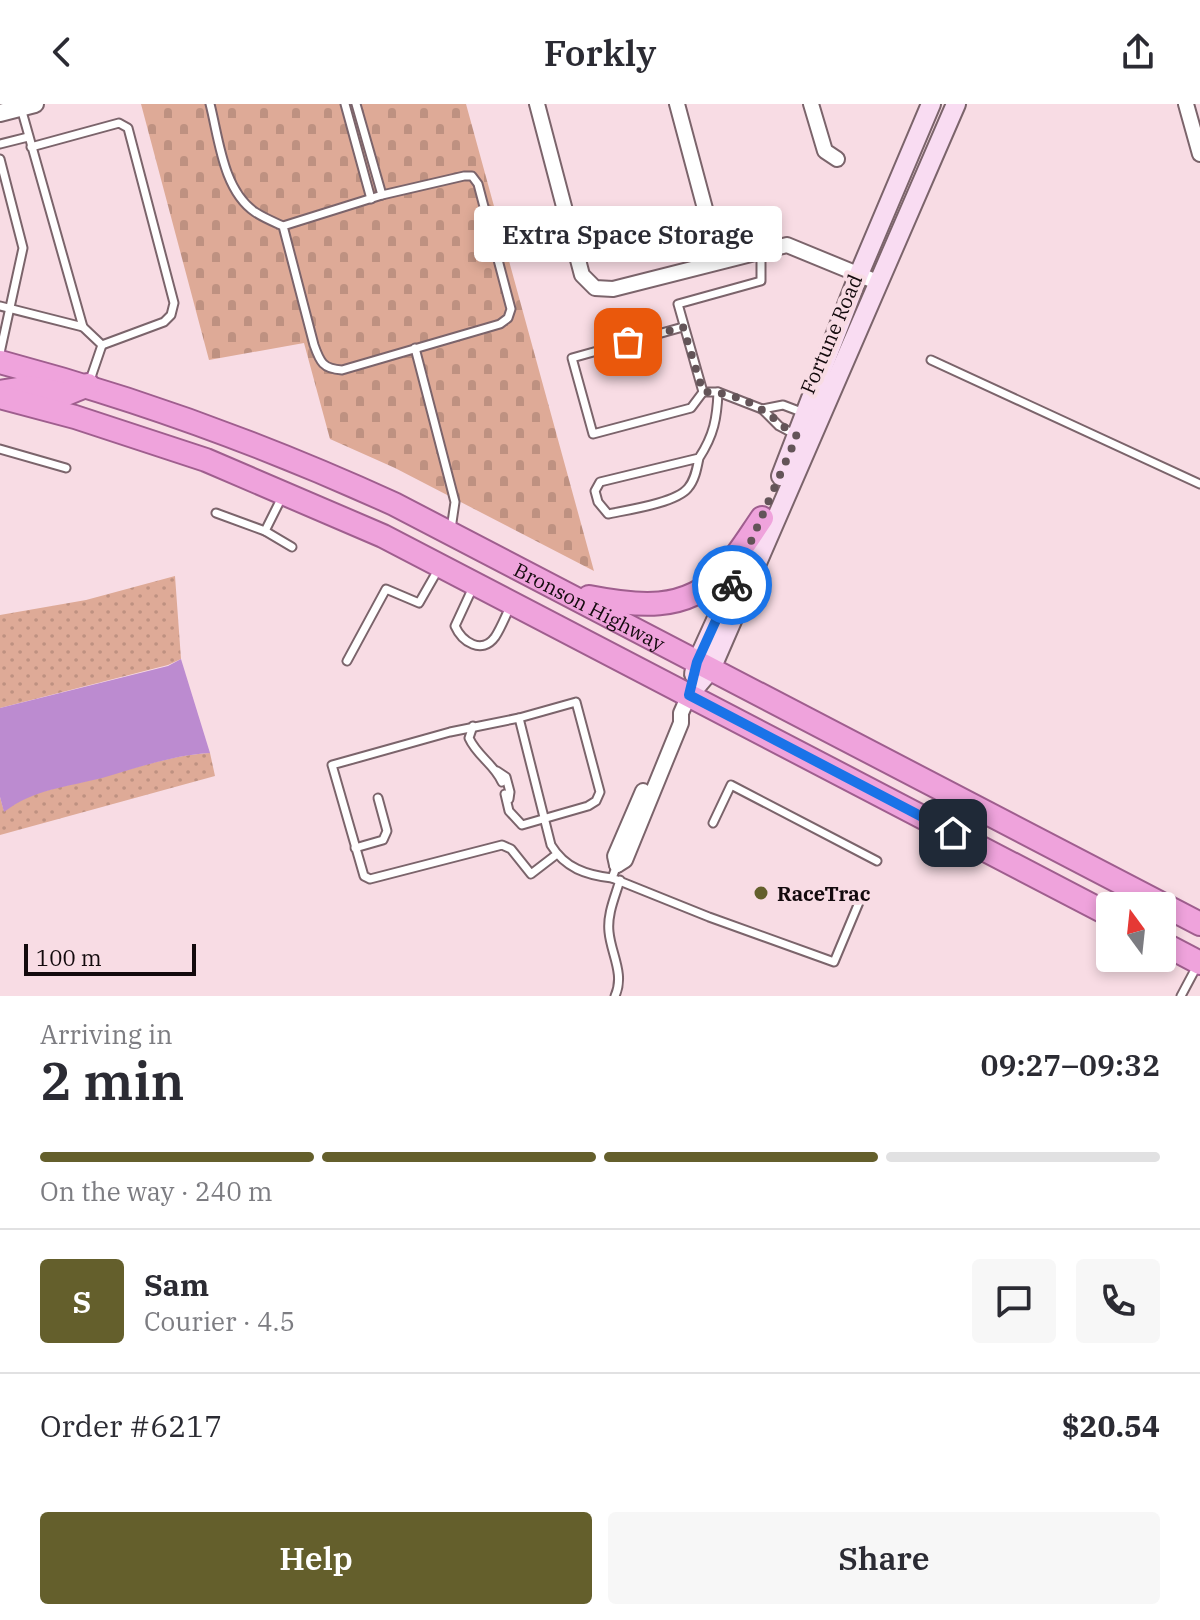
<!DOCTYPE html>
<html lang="en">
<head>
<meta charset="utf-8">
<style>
  :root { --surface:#fff; --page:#f7f7f7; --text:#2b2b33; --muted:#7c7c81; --line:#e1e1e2; --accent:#645f2c }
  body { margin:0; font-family:"IBM Plex Serif",serif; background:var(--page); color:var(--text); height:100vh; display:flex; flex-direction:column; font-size:30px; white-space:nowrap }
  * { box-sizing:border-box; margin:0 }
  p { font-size:26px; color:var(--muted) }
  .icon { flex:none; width:44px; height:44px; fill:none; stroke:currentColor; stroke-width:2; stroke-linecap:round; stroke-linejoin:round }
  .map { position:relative; height:892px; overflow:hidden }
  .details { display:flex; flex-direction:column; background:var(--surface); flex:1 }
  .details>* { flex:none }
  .needle { width:52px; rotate:345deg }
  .tools { position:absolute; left:1096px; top:788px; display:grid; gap:16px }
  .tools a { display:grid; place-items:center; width:80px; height:80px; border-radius:8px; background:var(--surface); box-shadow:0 4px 12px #0003; font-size:40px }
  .scale { position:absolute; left:24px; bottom:20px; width:172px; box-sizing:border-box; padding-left:8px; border:4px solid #130a0d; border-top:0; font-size:22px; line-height:28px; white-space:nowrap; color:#130a0d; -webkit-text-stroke:6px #f8dce4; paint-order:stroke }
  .pin { position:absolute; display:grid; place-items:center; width:68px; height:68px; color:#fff; margin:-34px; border-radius:16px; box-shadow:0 4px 12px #0006 }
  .courier { position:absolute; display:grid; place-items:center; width:80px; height:80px; margin:-40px; border:6px solid #1a73e8; border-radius:50%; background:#fff; color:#222; box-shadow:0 2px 10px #0007 }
  .bubble { position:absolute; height:56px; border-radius:8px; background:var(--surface); box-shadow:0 4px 12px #0003; font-size:26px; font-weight:600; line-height:56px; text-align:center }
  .summary em { font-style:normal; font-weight:600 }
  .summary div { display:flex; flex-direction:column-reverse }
  .summary { display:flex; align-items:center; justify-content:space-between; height:136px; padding:0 40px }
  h1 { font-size:52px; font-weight:600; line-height:60px }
  .bar { display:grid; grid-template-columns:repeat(4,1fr); gap:12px 8px; align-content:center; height:96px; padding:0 40px }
  .bar i { height:10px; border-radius:6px; background:var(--line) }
  .bar .active { background:var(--accent) }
  .bar p { grid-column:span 4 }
  .line { display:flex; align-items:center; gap:20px; padding:0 40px; border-top:2px solid var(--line) }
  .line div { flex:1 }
  .round { display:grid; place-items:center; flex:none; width:84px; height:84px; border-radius:8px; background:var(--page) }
  .primary-button { display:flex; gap:16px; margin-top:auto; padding:16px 40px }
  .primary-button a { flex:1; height:92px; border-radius:8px; background:var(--accent); color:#fff; font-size:32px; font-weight:600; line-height:92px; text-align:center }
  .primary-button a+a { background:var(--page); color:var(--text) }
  header { display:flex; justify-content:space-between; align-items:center; height:104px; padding:0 40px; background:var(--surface); font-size:36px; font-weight:600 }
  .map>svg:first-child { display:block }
  .grass { fill:url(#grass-dots) }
  .cemetery { fill:url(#cemetery-stones) }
  .water { fill:#bc8bd0 }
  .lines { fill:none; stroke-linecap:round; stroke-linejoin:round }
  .service-casing { stroke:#7b646b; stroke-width:11 }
  .minor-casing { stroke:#7b646b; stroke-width:18 }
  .tertiary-casing { stroke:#7b646b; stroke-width:20 }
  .secondary-casing { stroke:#7b646b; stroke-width:22 }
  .trunk-casing { stroke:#9f5e8e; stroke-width:26 }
  .service { stroke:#fff; stroke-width:7 }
  .minor { stroke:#fff; stroke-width:14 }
  .tertiary { stroke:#fff; stroke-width:16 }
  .secondary { stroke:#f9dcf2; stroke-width:18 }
  .trunk { stroke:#efa3dc; stroke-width:22 }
  .done { stroke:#635458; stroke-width:8; stroke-dasharray:0 14.4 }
  .route { stroke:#1a73e8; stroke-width:10 }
  .poi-dot { fill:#645f2c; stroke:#f8dce4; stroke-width:3 }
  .labels { text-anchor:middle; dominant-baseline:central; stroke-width:8; stroke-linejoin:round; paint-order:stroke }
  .street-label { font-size:20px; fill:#130a0d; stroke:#f8dce4 }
  .poi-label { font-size:20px; font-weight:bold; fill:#130a0d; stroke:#f8dce4; text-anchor:start }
</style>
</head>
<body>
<header><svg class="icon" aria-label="back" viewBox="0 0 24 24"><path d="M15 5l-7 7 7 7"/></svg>Forkly<svg class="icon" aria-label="share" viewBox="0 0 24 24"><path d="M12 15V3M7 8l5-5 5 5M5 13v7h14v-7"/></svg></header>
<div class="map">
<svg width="1200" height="892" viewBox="0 0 1200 892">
  <defs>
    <pattern id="grass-dots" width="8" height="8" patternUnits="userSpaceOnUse" patternTransform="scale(2)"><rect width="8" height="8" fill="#deaa97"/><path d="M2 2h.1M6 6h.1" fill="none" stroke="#be9181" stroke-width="1.8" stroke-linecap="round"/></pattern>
    <pattern id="cemetery-stones" width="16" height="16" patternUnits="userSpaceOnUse" patternTransform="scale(2)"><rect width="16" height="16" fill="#deaa97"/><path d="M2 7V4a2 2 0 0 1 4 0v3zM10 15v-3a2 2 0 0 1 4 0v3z" fill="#be9181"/></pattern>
  </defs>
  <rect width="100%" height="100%" fill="#f8dce4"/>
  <g class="grass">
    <path d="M175 472 181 555 168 561 0 604V511L86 496Z"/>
    <path d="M210 649 215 672 0 731V693L4 707C33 685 65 683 99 674 135 664 172 651 210 649Z"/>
  </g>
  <path class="cemetery" d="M141 0H466L594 467 395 364 330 335 304 239 209 256Z"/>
  <path class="water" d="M181 555 210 649C173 651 137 664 102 674 67 683 34 685 4 708L0 693V604L168 562Z"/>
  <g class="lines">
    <defs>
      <g id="service">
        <path d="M210 0C219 35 223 86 255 108 264 114 274 118 283 122L382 91 464 72H472L478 80 511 205 508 214 500 220 342 266C323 265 320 258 314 241L283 122"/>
        <path d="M345 0 371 95"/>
        <path d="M356 0 382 91"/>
        <path d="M21 4 83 223 102 241 89 279"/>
        <path d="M0 40 28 33"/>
        <path d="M31 43 119 19 128 24 174 199 171 211 164 218 102 241"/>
        <path d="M0 55 23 144 0 249"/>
        <path d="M761 147V177L678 200 703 288H718L762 305"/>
        <path d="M0 202 83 223"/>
        <path d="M683 223 572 254 593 330 691 304 703 288"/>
        <path d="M415 244 455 398 451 425"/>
        <path d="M931 256 1200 380"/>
        <path d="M796 331 779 322 762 305 783 301 804 309"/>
        <path d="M0 345 66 364"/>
        <path d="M699 354C697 364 695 376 688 384 676 399 627 406 608 410L598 398 595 387 600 378 699 354C714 331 717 314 718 288"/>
        <path d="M216 409 265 427 282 393"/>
        <path d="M265 427 292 443"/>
        <path d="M474 481 455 522C462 538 482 551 495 533 501 524 505 513 510 503"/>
        <path d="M347 557 386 485 419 499 439 464"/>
        <path d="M473 622 469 634C477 652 494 660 502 678"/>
        <path d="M497 667 506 673 510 688 509 695"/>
        <path d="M505 690 509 707 522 721 588 702 596 697 600 688 576 598 519 614"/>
        <path d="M713 719 731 681 877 757"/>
        <path d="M355 744 383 736 387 727 378 694"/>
        <path d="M557 750 531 770 511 745 502 741 370 775 364 772 332 661 450 628 519 614 551 741C565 764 586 771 612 774"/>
        <path d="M617 761 612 774 709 813 834 858 860 796"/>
        <path d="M615 892C625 870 611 850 609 828 607 810 615 793 620 776"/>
        <path d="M1181 892 1197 862"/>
      </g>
      <g id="minor">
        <path d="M537 0 582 171 595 184 613 185 787 141 877 178"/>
        <path d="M677 0 719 157"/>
        <path d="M811 0 825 47 837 55"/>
        <path d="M1186 0 1200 50"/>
        <path d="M617 761 625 756 681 619V609L689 591"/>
        <path d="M617 761 615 752 643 687"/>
      </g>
      <path id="tertiary" d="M0 9 35 0"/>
      <g id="secondary">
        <path d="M781 372 859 170 931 0"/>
        <path d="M694 570 697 558 748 446"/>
        <path d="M689 591 711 565 956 0"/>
      </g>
      <g id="trunk">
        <path id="s1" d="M0 258C136 294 265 341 394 400L1200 820"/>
        <path d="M0 288 30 283 66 290 88 281"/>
        <path d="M0 293 75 313 206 356 383 432 1110 811"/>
        <path d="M589 493C635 502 686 509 722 469 737 453 749 433 762 414"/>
        <path d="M1162 839 1200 859"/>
      </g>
    </defs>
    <use href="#service" class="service-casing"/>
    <use href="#minor" class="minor-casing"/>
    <use href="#tertiary" class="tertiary-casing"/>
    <use href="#secondary" class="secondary-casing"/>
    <use href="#trunk" class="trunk-casing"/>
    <use href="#service" class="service"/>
    <use href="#minor" class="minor"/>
    <use href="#tertiary" class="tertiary"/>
    <use href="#secondary" class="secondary"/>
    <use href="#trunk" class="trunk"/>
  </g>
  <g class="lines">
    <path class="done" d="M628 238 683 223 703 288C723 287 749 296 765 308 777 316 784 324 797 332L732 481"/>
    <path class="route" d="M732 481 697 558 689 591 953 729"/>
  </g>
  <circle class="poi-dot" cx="761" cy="789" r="8"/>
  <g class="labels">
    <g class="street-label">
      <text transform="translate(831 230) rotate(-67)">Fortune Road</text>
      <text stroke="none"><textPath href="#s1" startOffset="640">Bronson Highway</textPath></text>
    </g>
    <g class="poi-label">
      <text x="777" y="789">RaceTrac</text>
    </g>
  </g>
</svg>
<div class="tools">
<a><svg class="needle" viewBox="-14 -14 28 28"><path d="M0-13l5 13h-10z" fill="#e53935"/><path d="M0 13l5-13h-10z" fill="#7c7c81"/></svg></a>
</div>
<div class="scale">100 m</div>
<div class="pin" style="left:628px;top:238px;background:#ea580c"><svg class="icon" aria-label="bag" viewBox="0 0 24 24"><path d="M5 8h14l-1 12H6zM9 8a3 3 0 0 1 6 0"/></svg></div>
<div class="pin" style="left:953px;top:729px;background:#1f2937"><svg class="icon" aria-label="home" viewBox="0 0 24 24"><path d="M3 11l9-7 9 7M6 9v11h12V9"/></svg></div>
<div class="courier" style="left:732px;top:481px"><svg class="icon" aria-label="bike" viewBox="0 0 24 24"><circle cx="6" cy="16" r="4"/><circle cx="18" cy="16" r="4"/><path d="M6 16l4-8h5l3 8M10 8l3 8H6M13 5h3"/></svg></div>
<div class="bubble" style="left:474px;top:102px;width:308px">Extra Space Storage</div>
</div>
<section class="details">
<div class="summary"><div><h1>2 min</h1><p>Arriving in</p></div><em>09:27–09:32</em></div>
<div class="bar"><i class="active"></i><i class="active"></i><i class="active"></i><i></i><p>On the way · 240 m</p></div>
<div class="line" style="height:144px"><b class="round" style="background:var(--accent);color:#fff">S</b><div><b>Sam</b><p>Courier · 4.5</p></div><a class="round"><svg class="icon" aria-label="chat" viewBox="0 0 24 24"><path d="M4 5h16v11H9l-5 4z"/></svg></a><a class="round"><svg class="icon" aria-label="phone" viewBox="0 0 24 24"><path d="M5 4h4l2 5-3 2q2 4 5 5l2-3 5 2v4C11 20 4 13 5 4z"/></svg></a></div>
<div class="line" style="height:104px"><div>Order #6217</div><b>$20.54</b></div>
<div class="primary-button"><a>Help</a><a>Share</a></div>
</section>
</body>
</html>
